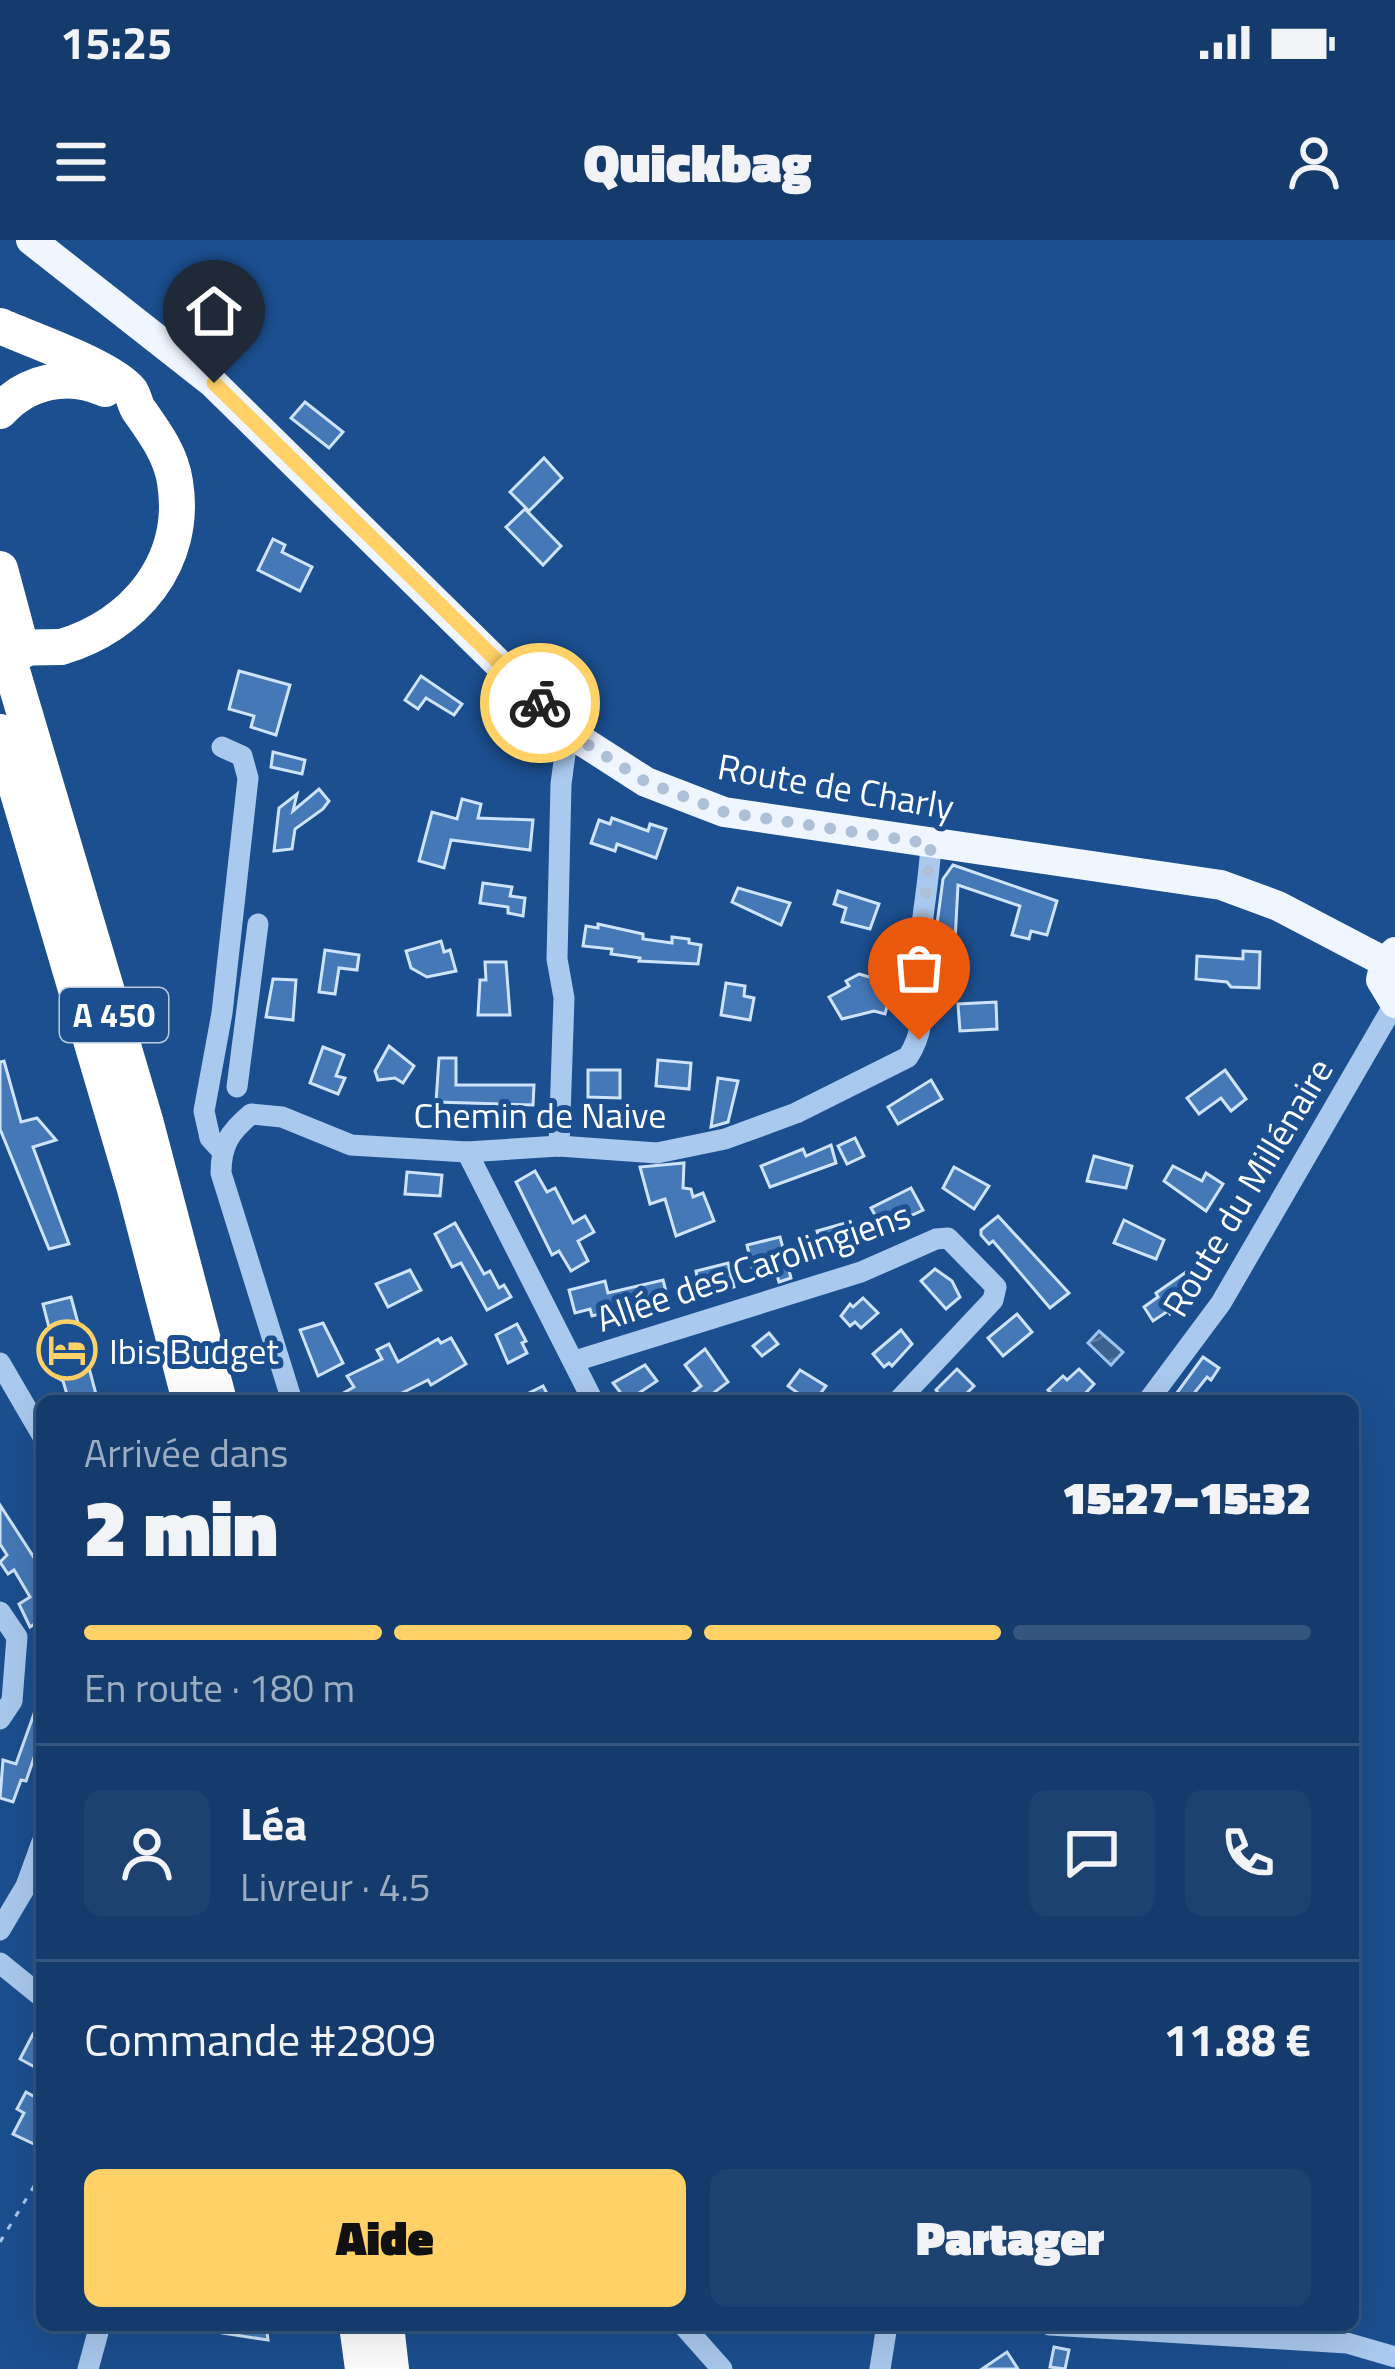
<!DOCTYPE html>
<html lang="fr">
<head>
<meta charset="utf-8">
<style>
  :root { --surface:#143b6b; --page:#1d4271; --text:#f1f3f6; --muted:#9dadc1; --line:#33557e; --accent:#ffd166 }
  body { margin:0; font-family:"Titillium Web",sans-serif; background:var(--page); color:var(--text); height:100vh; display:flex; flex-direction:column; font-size:45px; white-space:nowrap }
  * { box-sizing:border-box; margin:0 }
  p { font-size:39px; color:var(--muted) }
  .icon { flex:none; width:66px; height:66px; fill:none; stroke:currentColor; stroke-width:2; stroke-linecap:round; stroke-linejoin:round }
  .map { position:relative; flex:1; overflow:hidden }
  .drawer { position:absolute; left:36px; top:1155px; width:1323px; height:936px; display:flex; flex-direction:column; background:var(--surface); border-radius:18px; box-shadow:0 12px 48px #0002,0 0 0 3px var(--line) }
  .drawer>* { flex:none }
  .pin { position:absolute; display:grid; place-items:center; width:102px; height:102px; color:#fff; margin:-123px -51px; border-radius:50% 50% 50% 0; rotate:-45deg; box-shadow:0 0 12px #0007 }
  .pin .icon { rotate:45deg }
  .courier { position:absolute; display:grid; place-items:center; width:120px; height:120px; margin:-60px; border:9px solid #ffd166; border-radius:50%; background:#fff; color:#222; box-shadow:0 3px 15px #0007 }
  .overview em { font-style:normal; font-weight:800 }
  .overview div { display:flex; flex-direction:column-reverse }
  .overview { display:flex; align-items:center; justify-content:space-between; height:204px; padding:0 48px }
  h1 { font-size:78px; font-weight:800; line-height:90px }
  .bar { display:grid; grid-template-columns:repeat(4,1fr); gap:18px 12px; align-content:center; height:144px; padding:0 48px }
  .bar i { height:15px; border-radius:9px; background:var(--line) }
  .bar .active { background:var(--accent) }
  .bar p { grid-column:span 4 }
  .line { display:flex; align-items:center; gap:30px; padding:0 48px; border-top:3px solid var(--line) }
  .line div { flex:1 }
  .round { display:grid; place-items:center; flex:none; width:126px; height:126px; border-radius:18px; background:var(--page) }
  .button { display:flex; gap:24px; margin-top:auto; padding:24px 48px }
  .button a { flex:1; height:138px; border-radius:18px; background:var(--accent); color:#111; font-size:48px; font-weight:800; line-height:138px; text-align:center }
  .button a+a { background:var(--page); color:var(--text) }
  .status { display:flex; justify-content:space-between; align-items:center; height:84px; padding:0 60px; background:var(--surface); direction:ltr }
  .status svg { height:33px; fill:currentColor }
  header { display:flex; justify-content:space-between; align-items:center; height:156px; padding:0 48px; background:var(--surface); font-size:54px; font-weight:800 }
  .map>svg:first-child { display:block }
  .water { fill:url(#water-waves); stroke:#9cc4f0; stroke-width:3 }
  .building { fill:#4478b7; stroke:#cfe3fa; stroke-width:3 }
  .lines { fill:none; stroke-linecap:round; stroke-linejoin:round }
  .path { stroke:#a9c9ee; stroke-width:3; stroke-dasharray:6 9; stroke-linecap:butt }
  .minor { stroke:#a9c9ee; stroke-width:21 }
  .major { stroke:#f0f6ff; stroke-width:30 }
  .highway { stroke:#fff; stroke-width:36 }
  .highway-bridge { stroke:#fff; stroke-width:36 }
  .done { stroke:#afc1d8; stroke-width:12; stroke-dasharray:0 21.6 }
  .route { stroke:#ffd166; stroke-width:15 }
  .labels { text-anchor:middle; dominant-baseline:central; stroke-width:10; stroke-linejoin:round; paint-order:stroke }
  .shield { fill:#1b4f8f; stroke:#bbcadd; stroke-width:3 }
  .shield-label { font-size:33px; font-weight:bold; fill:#fff }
  .street-label { font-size:36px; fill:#fff; stroke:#1b4f8f }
  .poi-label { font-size:36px; fill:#fff; stroke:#1b4f8f; text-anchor:start }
</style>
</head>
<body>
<div class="status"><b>15:25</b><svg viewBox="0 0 49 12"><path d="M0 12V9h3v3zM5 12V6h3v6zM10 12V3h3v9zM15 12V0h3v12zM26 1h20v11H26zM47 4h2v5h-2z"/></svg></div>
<header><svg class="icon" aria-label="menu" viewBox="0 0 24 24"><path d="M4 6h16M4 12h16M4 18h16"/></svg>Quickbag<svg class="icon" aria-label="person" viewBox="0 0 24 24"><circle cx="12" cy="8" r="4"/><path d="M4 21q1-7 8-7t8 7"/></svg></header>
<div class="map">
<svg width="1395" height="2129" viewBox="0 0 1395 2129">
  <defs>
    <pattern id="water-waves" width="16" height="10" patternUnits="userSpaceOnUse" patternTransform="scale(3)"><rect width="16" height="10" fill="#3c6290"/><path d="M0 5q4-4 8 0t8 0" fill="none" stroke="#597aa1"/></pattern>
  </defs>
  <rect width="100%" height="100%" fill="#1b4f8f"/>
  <path class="water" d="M1099 1091 1123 1112 1111 1125 1088 1103Z"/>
  <g class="building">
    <path d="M219 35 240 57 217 78 198 55Z"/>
    <path d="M305 162 343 192 329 208 291 178Z"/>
    <path d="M544 218 562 238 529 271 510 252Z"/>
    <path d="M525 269 561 306 543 325 506 287Z"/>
    <path d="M273 299 285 305 282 312 312 327 300 351 258 330Z"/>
    <path d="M239 431 290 445 276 495 251 487 254 476 229 469Z"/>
    <path d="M421 436 462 464 454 475 426 458 418 469 405 460Z"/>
    <path d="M273 512 305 520 302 534 271 527Z"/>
    <path d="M319 549 329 561 323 569 295 589 292 609 274 611 279 568 297 554 293 571Z"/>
    <path d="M462 559 481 564 478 578 533 580 530 610 451 600 444 628 419 621 432 572 457 579Z"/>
    <path d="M612 578 648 591 650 584 666 589 656 618 617 604 615 611 591 603 599 580 610 584Z"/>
    <path d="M953 625 1057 661 1047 695 1031 691 1029 699 1012 695 1020 666 958 645 955 701 935 699 943 639Z"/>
    <path d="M483 643 512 647 510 656 525 658 523 676 508 673V667L480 663Z"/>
    <path d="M738 648 790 663 781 685 732 662Z"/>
    <path d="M838 651 879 664 870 689 842 682 846 668 834 664Z"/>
    <path d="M598 684 643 694V699L672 703V697L689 699V703L701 705 698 724 639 721 640 718 611 714 612 709 583 706 586 686 598 688Z"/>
    <path d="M441 701 444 712 450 710 456 731 427 737 411 728 406 711Z"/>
    <path d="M325 710 359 715 357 730 339 728 335 754 319 752Z"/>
    <path d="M1243 711 1260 712 1259 748 1231 747 1227 742 1196 739 1197 716 1243 719Z"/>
    <path d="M485 722H506L510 775H478L480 740H486Z"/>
    <path d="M859 734 873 738 872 743 892 748 885 774 874 771 842 779 829 757 849 746 846 741Z"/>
    <path d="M273 739 296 740 293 780 266 777Z"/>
    <path d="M726 743 745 746 744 756 754 758 750 780 721 775Z"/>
    <path d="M996 762 997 789 960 791 958 764Z"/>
    <path d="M389 806 414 826 403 843 395 838 378 840 375 831Z"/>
    <path d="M323 807 344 815 336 836 345 838 338 854 310 843Z"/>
    <path d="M439 818H456V845H534L533 865 436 862Z"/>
    <path d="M658 820 691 823 689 849 656 846Z"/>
    <path d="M4 821 21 882 37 878 56 900 33 907 69 1004 49 1009 0 889V822Z"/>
    <path d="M588 830H620V858L588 857Z"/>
    <path d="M1225 830 1246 859 1231 871 1221 858 1199 874 1187 858Z"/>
    <path d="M718 838 738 841 728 882 711 887Z"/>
    <path d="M931 840 942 859 898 884 888 867Z"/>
    <path d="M855 898 864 916 847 924 838 906Z"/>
    <path d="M831 905 836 923 770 947 761 926 803 909 806 916Z"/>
    <path d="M1094 916 1132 926 1126 948 1087 941Z"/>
    <path d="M684 923 683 948 691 949 693 957 703 953 714 981 676 996 665 959 650 964 640 927Z"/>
    <path d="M1173 926 1202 941 1206 933 1223 944 1206 971 1164 941Z"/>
    <path d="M954 927 989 946 974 969 943 948Z"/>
    <path d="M535 931 547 952 555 948 573 983 585 976 594 992 578 1001 588 1021 571 1031 559 1011 552 1015 516 942Z"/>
    <path d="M407 932 442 935 440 956 405 954Z"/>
    <path d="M911 948 923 970 908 977 906 973 879 982 871 968Z"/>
    <path d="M998 976 1069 1053 1050 1068 993 1001 989 1004 981 995V990Z"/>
    <path d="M1124 980 1164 1000 1156 1019 1114 1003Z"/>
    <path d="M852 981 857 1001 823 1011 817 991Z"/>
    <path d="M455 983 484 1034 490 1031 499 1048 504 1045 511 1057 487 1070 461 1023 452 1027 435 994Z"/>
    <path d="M780 997 791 1038 779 1042 773 1021 752 1027 747 1005Z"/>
    <path d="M728 1023 734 1047 695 1057 691 1044 698 1042 696 1031Z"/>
    <path d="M935 1029 952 1041 960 1057 946 1069 921 1041Z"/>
    <path d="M410 1030 421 1050 388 1067 376 1044Z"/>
    <path d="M1189 1030 1198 1043 1185 1052 1189 1058 1170 1074 1168 1071 1153 1081 1144 1067 1158 1057 1156 1053Z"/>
    <path d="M663 1040 668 1059 652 1062 653 1065 636 1069 635 1065 592 1076 590 1069 575 1073 569 1050 605 1041 608 1053Z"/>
    <path d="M71 1057 85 1109 78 1118 88 1124 97 1158 83 1161H69L63 1141 56 1137 49 1112 53 1103 43 1064Z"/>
    <path d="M863 1058 878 1073 861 1088 855 1082 850 1086 841 1076 850 1064 853 1067Z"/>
    <path d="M1017 1074 1032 1092 1003 1116 988 1098Z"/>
    <path d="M323 1083 343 1123 318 1136 300 1090Z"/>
    <path d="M517 1084 526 1101 522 1103 527 1113 508 1123 496 1095Z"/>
    <path d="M901 1090 912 1104 892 1126 889 1123 884 1127 873 1114Z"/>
    <path d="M769 1093 778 1104 762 1116 753 1106Z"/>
    <path d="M451 1098 466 1124 431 1145 428 1140 386 1161H329L354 1147 347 1136 382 1119 377 1110 389 1104 398 1122 438 1099 441 1103Z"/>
    <path d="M705 1109 728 1142 703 1161H682L701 1146 685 1125Z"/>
    <path d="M1203 1117 1219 1128 1211 1140 1207 1137 1188 1161H1171Z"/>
    <path d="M645 1125 657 1141 627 1161 613 1143Z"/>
    <path d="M957 1129 974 1146 959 1161H932L939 1154 936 1150Z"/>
    <path d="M1079 1129 1094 1144 1078 1161H1059L1048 1150 1063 1136 1067 1140Z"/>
    <path d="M800 1130 826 1146 815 1161H809L788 1146Z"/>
    <path d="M543 1146 551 1161H513Z"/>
    <path d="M0 1265 42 1330V1379L30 1387 19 1364 30 1357 14 1330 8 1334 0 1322 7 1315 0 1304Z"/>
    <path d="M40 1457 42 1510 37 1509 26 1541 21 1540 13 1562 0 1558 3 1520 16 1524Z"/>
    <path d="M33 1794 42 1798V1831L20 1819Z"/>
    <path d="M26 1852 42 1861V1888L34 1904 13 1894 24 1873 17 1869Z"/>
    <path d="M222 2085H266L268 2100 222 2093Z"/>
    <path d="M1054 2107 1069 2110 1065 2129 1050 2127Z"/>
    <path d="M1007 2112 1018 2129H982Z"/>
  </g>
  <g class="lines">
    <path class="path" d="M0 2002 42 1933"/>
    <g class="minor">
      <path d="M237 847 258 684"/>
      <path d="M559 906 564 758 557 719 561 544 568 492"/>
      <path d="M221 910 210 898 204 871 222 773 248 538 242 516 222 507"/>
      <path d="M467 912 593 1161"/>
      <path d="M575 1121 861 1032 936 999 948 998 996 1047 993 1060 898 1161"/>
      <path d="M0 1123 42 1195"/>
      <path d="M292 1161 221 933C221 904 230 892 251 874L282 877 351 905 467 912 559 906 657 913 725 899 796 873 908 817C930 782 917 764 918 726 920 685 929 645 931 604"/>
      <path d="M1148 1161 1221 1063 1395 763"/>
      <path d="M0 1372 17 1397 12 1461 0 1479"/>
      <path d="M0 1690 26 1646 42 1602"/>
      <path d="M0 1723 42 1757"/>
      <path d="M683 2085 722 2129"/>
      <path d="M1050 2085 1347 2103 1395 2117"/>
      <path d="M88 2129 100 2085"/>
      <path d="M880 2129 887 2085"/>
    </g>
    <g class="major">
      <path d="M31 0 213 143 568 492 646 542 724 572 1221 645 1278 666 1385 722"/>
      <path d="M1395 712 1385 722 1381 740 1395 763"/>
    </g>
    <g class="highway">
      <path d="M0 86C31 100 112 127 131 152 134 157 135 164 138 169 154 192 171 214 175 242 188 322 134 386 61 407"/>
      <path d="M0 171C27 141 68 132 105 149"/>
      <path d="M0 329 22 411"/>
      <path d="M0 390 145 880 219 1161"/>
      <path d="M0 492 135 949 190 1161"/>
      <path d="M357 2085 363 2129"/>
      <path d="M386 2085 391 2129"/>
    </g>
    <path class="highway-bridge" d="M0 408 61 407"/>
  </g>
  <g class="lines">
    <path class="done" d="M540 463 568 492 646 542 724 572 931 604 918 728 923 783 919 800"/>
    <path class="route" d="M214 143 540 463"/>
  </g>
  <defs>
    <symbol id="hotel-ring" viewBox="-11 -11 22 22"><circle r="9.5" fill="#1b4f8f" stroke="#ffd166" stroke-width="1.5"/><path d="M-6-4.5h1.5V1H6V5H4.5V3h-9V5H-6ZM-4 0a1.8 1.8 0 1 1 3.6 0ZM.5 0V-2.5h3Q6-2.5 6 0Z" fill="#ffd166"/></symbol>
  </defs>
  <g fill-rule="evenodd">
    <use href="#hotel-ring" x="34" y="1077" width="66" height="66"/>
  </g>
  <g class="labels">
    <rect class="shield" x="60" y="748" width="108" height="54" rx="9"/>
    <g class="shield-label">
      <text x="114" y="775">A 450</text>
    </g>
    <g class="street-label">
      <text transform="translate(836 546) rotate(10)">Route de Charly</text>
      <text x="540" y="874">Chemin de Naive</text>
      <text transform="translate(1247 947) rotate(-59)">Route du Millénaire</text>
      <text transform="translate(753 1026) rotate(-19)">Allée des Carolingiens</text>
    </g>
    <g class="poi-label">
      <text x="109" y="1110">Ibis Budget</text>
    </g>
  </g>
</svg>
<div class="pin" style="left:919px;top:800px;background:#ea580c"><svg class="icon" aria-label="bag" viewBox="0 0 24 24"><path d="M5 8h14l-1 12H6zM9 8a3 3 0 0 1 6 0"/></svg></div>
<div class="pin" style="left:214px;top:143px;background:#1f2937"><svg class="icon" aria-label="home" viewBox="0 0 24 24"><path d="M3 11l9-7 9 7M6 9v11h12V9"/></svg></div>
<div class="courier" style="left:540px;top:463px"><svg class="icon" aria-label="bike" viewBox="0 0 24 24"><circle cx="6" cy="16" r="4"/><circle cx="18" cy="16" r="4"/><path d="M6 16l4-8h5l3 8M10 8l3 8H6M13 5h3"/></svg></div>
<section class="drawer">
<div class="overview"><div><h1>2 min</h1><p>Arrivée dans</p></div><em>15:27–15:32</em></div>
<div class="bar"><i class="active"></i><i class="active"></i><i class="active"></i><i></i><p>En route · 180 m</p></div>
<div class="line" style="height:216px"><a class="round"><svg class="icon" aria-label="person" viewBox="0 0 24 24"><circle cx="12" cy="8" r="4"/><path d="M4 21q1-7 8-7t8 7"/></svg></a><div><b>Léa</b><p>Livreur · 4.5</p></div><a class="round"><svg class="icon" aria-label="chat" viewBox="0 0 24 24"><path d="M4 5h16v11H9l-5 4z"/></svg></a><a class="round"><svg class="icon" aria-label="phone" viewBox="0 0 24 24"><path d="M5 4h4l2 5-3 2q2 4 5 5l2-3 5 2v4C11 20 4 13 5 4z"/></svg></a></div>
<div class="line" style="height:156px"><div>Commande #2809</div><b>11.88 €</b></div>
<div class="button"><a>Aide</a><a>Partager</a></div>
</section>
</div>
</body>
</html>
